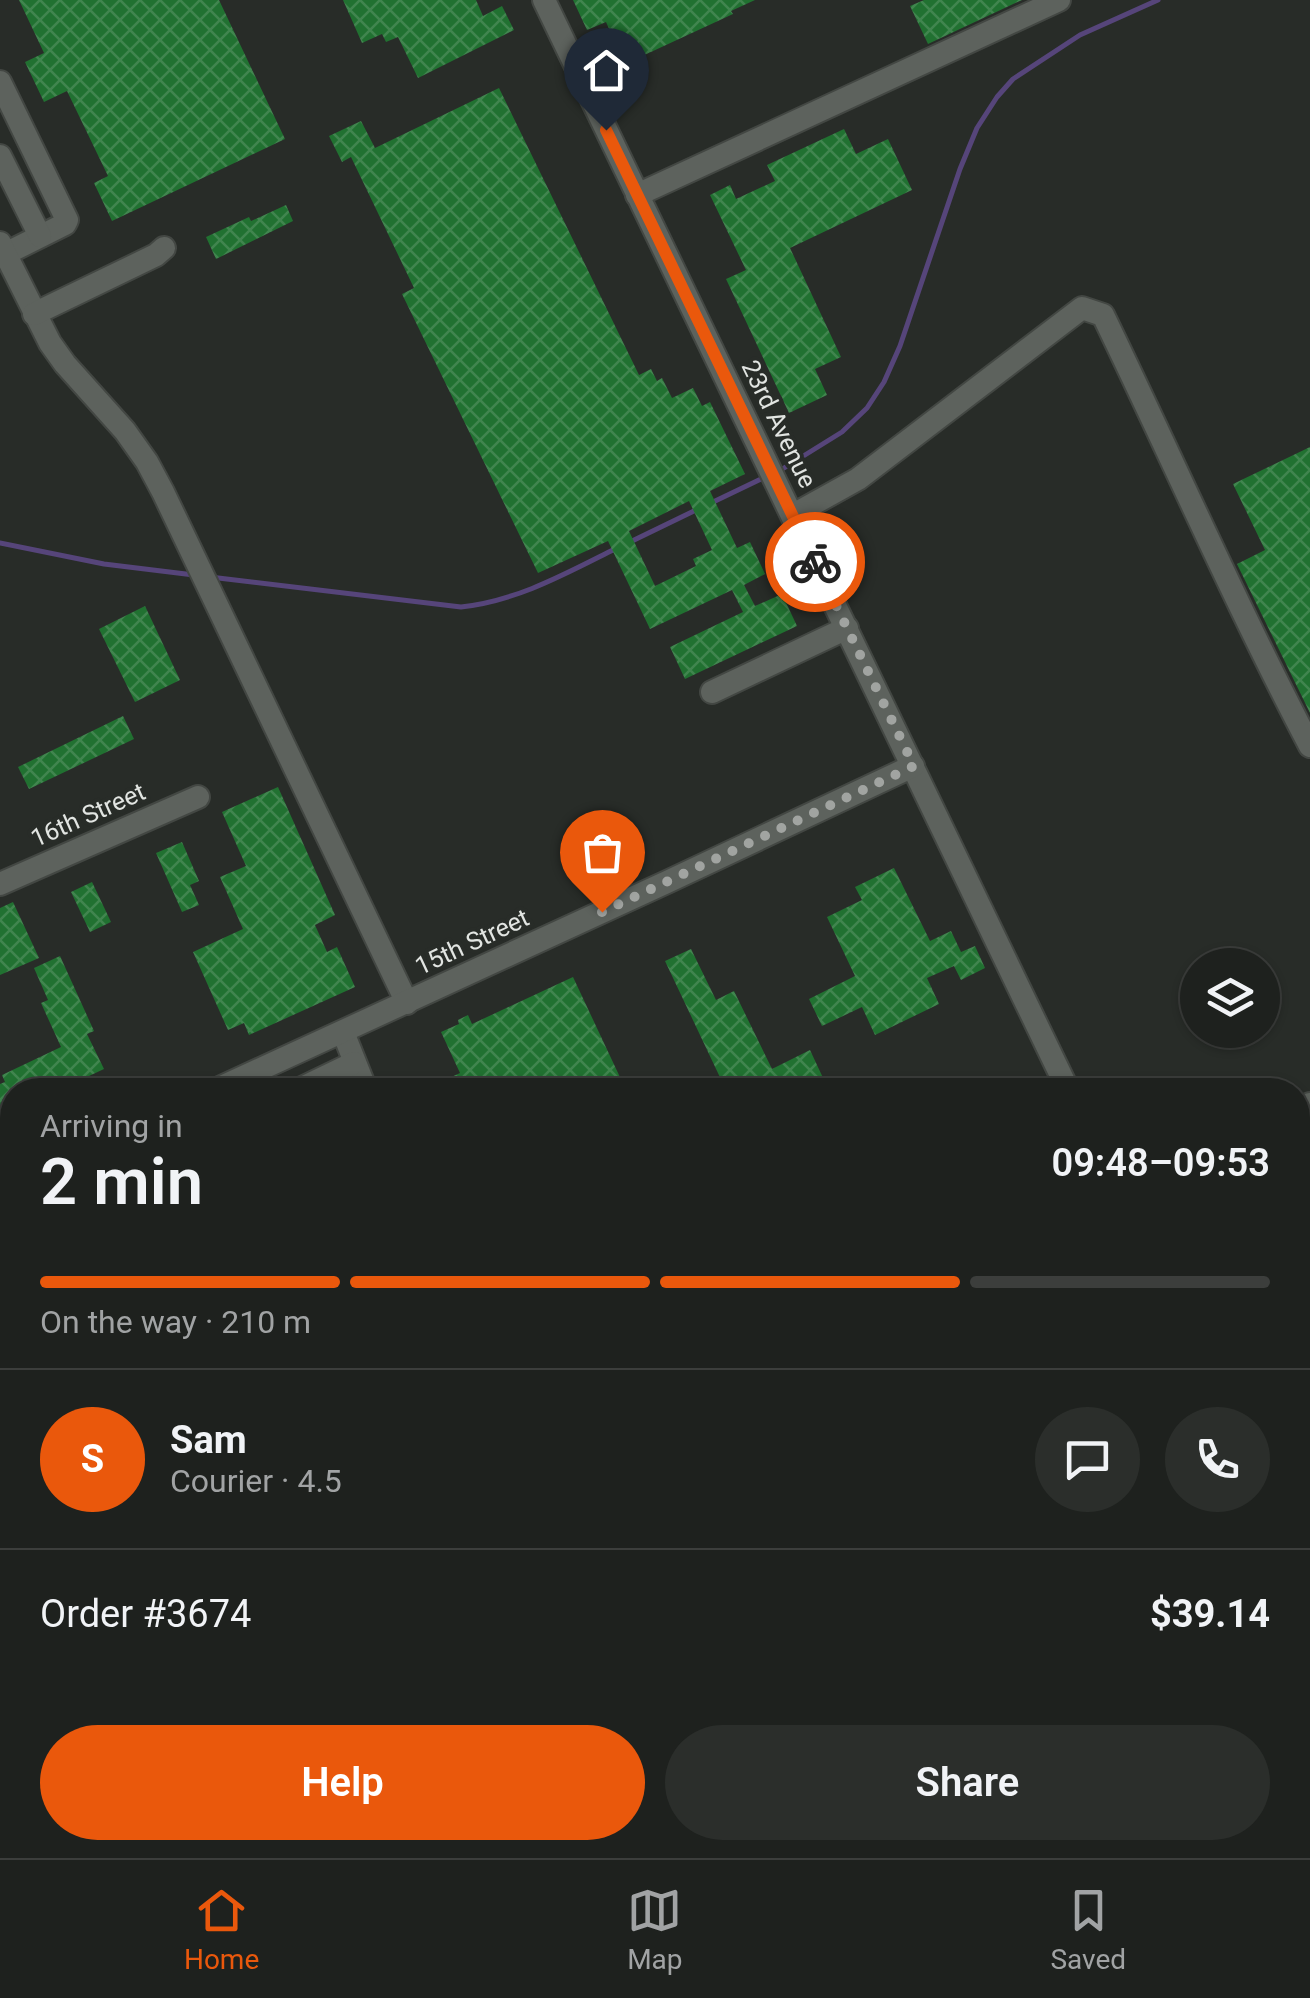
<!DOCTYPE html>
<html lang="en">
<head>
<meta charset="utf-8">
<style>
  :root { --surface:#1e211e; --page:#2b2e2b; --text:#f1f3f6; --muted:#a1a3a4; --line:#3c3e3c; --accent:#ea580c }
  body { margin:0; font-family:Roboto,sans-serif; background:var(--page); color:var(--text); height:100vh; display:flex; flex-direction:column; font-size:38px; white-space:nowrap }
  * { box-sizing:border-box; margin:0 }
  p { font-size:32px; color:var(--muted) }
  .icon { flex:none; width:55px; height:55px; fill:none; stroke:currentColor; stroke-width:2; stroke-linecap:round; stroke-linejoin:round }
  .map { position:relative; flex:1; overflow:hidden }
  .details { position:absolute; left:0px; top:1078px; width:1310px; height:782px; display:flex; flex-direction:column; background:var(--surface); border-radius:40px 40px 0 0; box-shadow:0 2px 8px #0004,0 0 0 2px var(--line) }
  .details>* { flex:none }
  .controls { position:absolute; left:1180px; top:948px; display:grid; gap:20px }
  .controls a { display:grid; place-items:center; width:100px; height:100px; border-radius:50%; background:var(--surface); box-shadow:0 2px 8px #0004,0 0 0 2px var(--line); font-size:50px }
  .pin { position:absolute; display:grid; place-items:center; width:85px; height:85px; color:#fff; margin:-102px -42px; border-radius:50% 50% 50% 0; rotate:-45deg; box-shadow:0 0 10px #0007 }
  .pin .icon { rotate:45deg }
  .courier { position:absolute; display:grid; place-items:center; width:100px; height:100px; margin:-50px; border:8px solid #ea580c; border-radius:50%; background:#fff; color:#222; box-shadow:0 2px 12px #0007 }
  .overview em { font-style:normal; font-weight:600 }
  .overview div { display:flex; flex-direction:column-reverse }
  .overview { display:flex; align-items:center; justify-content:space-between; height:170px; padding:0 40px }
  h1 { font-size:65px; font-weight:600; line-height:75px }
  .bar { display:grid; grid-template-columns:repeat(4,1fr); gap:15px 10px; align-content:center; height:120px; padding:0 40px }
  .bar i { height:12px; border-radius:8px; background:var(--line) }
  .bar .active { background:var(--accent) }
  .bar p { grid-column:span 4 }
  .line { display:flex; align-items:center; gap:25px; padding:0 40px; border-top:2px solid var(--line) }
  .line div { flex:1 }
  .round { display:grid; place-items:center; flex:none; width:105px; height:105px; border-radius:52px; background:var(--page) }
  .cta { display:flex; gap:20px; margin-top:auto; padding:20px 40px }
  .cta a { flex:1; height:115px; border-radius:60px; background:var(--accent); color:#fff; font-size:40px; font-weight:600; line-height:115px; text-align:center }
  .cta a+a { background:var(--page); color:var(--text) }
  .tab-bar { display:flex; justify-content:space-around; align-items:center; height:140px; border-top:2px solid var(--line); background:var(--surface); font-size:28px; color:var(--muted) }
  .tab-bar a { display:grid; justify-items:center; gap:5px }
  .tab-bar .active { color:var(--accent) }
  .map>svg:first-child { display:block }
  .lines { fill:none; stroke-linecap:round; stroke-linejoin:round }
  .stream { stroke:#56457a; stroke-width:5 }
  .building { fill:url(#building-cross-hatch); fill-rule:evenodd }
  .minor-casing { stroke:#434743; stroke-width:26 }
  .minor { stroke:#5d625d; stroke-width:22 }
  .done { stroke:#a1a4a1; stroke-width:10; stroke-dasharray:0 18 }
  .route { stroke:#ea580c; stroke-width:12 }
  .labels { text-anchor:middle; dominant-baseline:central; stroke-width:8; stroke-linejoin:round; paint-order:stroke }
  .street-label { font-size:25px; fill:#e2e5e2; stroke:#282c28 }
</style>
</head>
<body>
<div class="map">
<svg width="1310" height="1858" viewBox="0 0 1310 1858">
  <defs>
    <pattern id="building-cross-hatch" width="8" height="8" patternUnits="userSpaceOnUse" patternTransform="scale(2.5)"><rect width="8" height="8" fill="#217131"/><path d="M0 0l8 8M0 8l8-8" fill="none" stroke="#41854f"/></pattern>
  </defs>
  <rect width="100%" height="100%" fill="#282c28"/>
  <g class="lines">
    <g class="stream">
      <path d="M784 468 842 432 867 408 884 382 900 346 960 169 977 128 997 97 1013 79 1080 35 1158 0"/>
      <path d="M711 503 761 479"/>
      <path d="M630 542 696 510"/>
      <path d="M0 543 104 564 194 575"/>
      <path d="M210 577 461 607C517 601 565 574 615 549"/>
    </g>
  </g>
  <g class="building">
    <path d="M19 0H219L285 139 112 221 94 183 108 176 67 91 44 102 25 62 44 53Z"/>
    <path d="M343 0H476L483 16 502 6 514 30 418 78 398 37 386 42 382 34 362 43Z"/>
    <path d="M573 0H755L731 11 733 14 625 64 606 22 587 30Z"/>
    <path d="M924 0H1022L928 44 910 6Z"/>
    <path d="M499 88 639 375 651 369 657 381 662 378 672 398 693 388 702 406 710 402 745 474 710 491 737 548 750 542 765 574 744 585 755 606 782 594 797 626 685 679 670 647 743 612 732 590 650 629 608 541 538 573 402 294 414 288 351 157 342 162 329 136 361 121 375 148ZM689 501 712 550 693 559 696 566 655 586 629 531Z"/>
    <path d="M844 129 856 154 888 139 912 190 790 248 841 357 815 369 827 395 789 413 726 279 746 270 710 195 730 185 736 199 775 181 767 165Z"/>
    <path d="M286 205 293 221 216 259 206 237 249 217 251 221Z"/>
    <path d="M1310 447V713L1237 564 1265 550 1233 484Z"/>
    <path d="M145 606 180 680 135 702 99 629Z"/>
    <path d="M123 716 134 739 29 789 18 767Z"/>
    <path d="M278 787 335 915 315 925 327 952 337 947 355 987 249 1035 244 1023 228 1030 193 952 243 929 220 877 246 866 222 812Z"/>
    <path d="M182 842 199 881 190 885 199 905 182 912 156 853Z"/>
    <path d="M894 868 930 941 951 931 961 952 975 946 985 968 961 980 954 966 927 978 939 1004 875 1035 862 1007 822 1026 809 999 855 976 827 917 862 900 855 887Z"/>
    <path d="M92 882 111 922 90 932 71 892Z"/>
    <path d="M13 902 39 958 0 975V908Z"/>
    <path d="M691 949 716 1000 734 991 772 1069 810 1050 824 1080 804 1090H726L665 961Z"/>
    <path d="M60 956 94 1031 87 1034 104 1069 59 1090H12V1111L0 1117V1084L5 1082 2 1075 61 1047 41 1003 48 1000 34 968Z"/>
    <path d="M573 977 626 1090H423L460 1073 441 1032 459 1024 458 1020 468 1015 472 1024Z"/>
    <path d="M1310 1153V1450L1298 1424V1159Z"/>
    <path d="M0 1252 12 1279V1331L0 1337Z"/>
    <path d="M12 1376V1445L0 1418V1382Z"/>
  </g>
  <g class="lines">
    <defs>
      <g id="minor">
        <path d="M544 0 1068 1090"/>
        <path d="M0 82 67 220 65 224 5 254"/>
        <path d="M0 156 40 236"/>
        <path d="M637 195 1059 0"/>
        <path d="M0 243 50 343 65 364 125 431 147 462 163 492 407 1003"/>
        <path d="M34 314 156 255 164 248"/>
        <path d="M793 515 858 479 1082 308 1103 315C1172 458 1236 605 1310 746"/>
        <path d="M712 692 847 628"/>
        <path d="M0 884 198 797"/>
        <path d="M343 1032 366 1090"/>
        <path d="M215 1090 667 882 913 766"/>
        <path d="M298 1090 354 1063"/>
        <path d="M1298 1109 1310 1104"/>
        <path d="M0 1164 12 1190"/>
        <path d="M0 1493 12 1487"/>
        <path d="M1298 1561 1310 1587"/>
        <path d="M0 1807 12 1799"/>
        <path d="M797 1848 801 1858"/>
        <path d="M1075 1848 1080 1858"/>
        <path d="M1223 1848 1227 1858"/>
        <path d="M978 1858 1000 1848"/>
        <path d="M1164 1858 1186 1848"/>
      </g>
    </defs>
    <use href="#minor" class="minor-casing"/>
    <use href="#minor" class="minor"/>
  </g>
  <g class="lines">
    <path class="done" d="M602 912 914 766 815 562"/>
    <path class="route" d="M606 130 815 562"/>
  </g>
  <g class="labels">
    <g class="street-label">
      <text transform="translate(779 424) rotate(64)">23rd Avenue</text>
      <text transform="translate(88 815) rotate(-24)">16th Street</text>
      <text transform="translate(472 942) rotate(-25)">15th Street</text>
    </g>
  </g>
</svg>
<div class="controls">
<a><svg class="icon" aria-label="layers" viewBox="0 0 24 24"><path d="M12 4l9 5-9 5-9-5zM3 14l9 5 9-5"/></svg></a>
</div>
<div class="pin" style="left:602px;top:912px;background:#ea580c"><svg class="icon" aria-label="bag" viewBox="0 0 24 24"><path d="M5 8h14l-1 12H6zM9 8a3 3 0 0 1 6 0"/></svg></div>
<div class="pin" style="left:606px;top:130px;background:#1f2937"><svg class="icon" aria-label="home" viewBox="0 0 24 24"><path d="M3 11l9-7 9 7M6 9v11h12V9"/></svg></div>
<div class="courier" style="left:815px;top:562px"><svg class="icon" aria-label="bike" viewBox="0 0 24 24"><circle cx="6" cy="16" r="4"/><circle cx="18" cy="16" r="4"/><path d="M6 16l4-8h5l3 8M10 8l3 8H6M13 5h3"/></svg></div>
<section class="details">
<div class="overview"><div><h1>2 min</h1><p>Arriving in</p></div><em>09:48–09:53</em></div>
<div class="bar"><i class="active"></i><i class="active"></i><i class="active"></i><i></i><p>On the way · 210 m</p></div>
<div class="line" style="height:180px"><b class="round" style="background:var(--accent);color:#fff">S</b><div><b>Sam</b><p>Courier · 4.5</p></div><a class="round"><svg class="icon" aria-label="chat" viewBox="0 0 24 24"><path d="M4 5h16v11H9l-5 4z"/></svg></a><a class="round"><svg class="icon" aria-label="phone" viewBox="0 0 24 24"><path d="M5 4h4l2 5-3 2q2 4 5 5l2-3 5 2v4C11 20 4 13 5 4z"/></svg></a></div>
<div class="line" style="height:130px"><div>Order #3674</div><b>$39.14</b></div>
<div class="cta"><a>Help</a><a>Share</a></div>
</section>
</div>
<nav class="tab-bar">
<a class="active"><svg class="icon" aria-label="home" viewBox="0 0 24 24"><path d="M3 11l9-7 9 7M6 9v11h12V9"/></svg>Home</a>
<a><svg class="icon" aria-label="map" viewBox="0 0 24 24"><path d="M3 6l6-2 6 2 6-2v14l-6 2-6-2-6 2zM9 4v14M15 6v14"/></svg>Map</a>
<a><svg class="icon" aria-label="saved" viewBox="0 0 24 24"><path d="M7 4h10v16l-5-4-5 4z"/></svg>Saved</a>
</nav>
</body>
</html>
